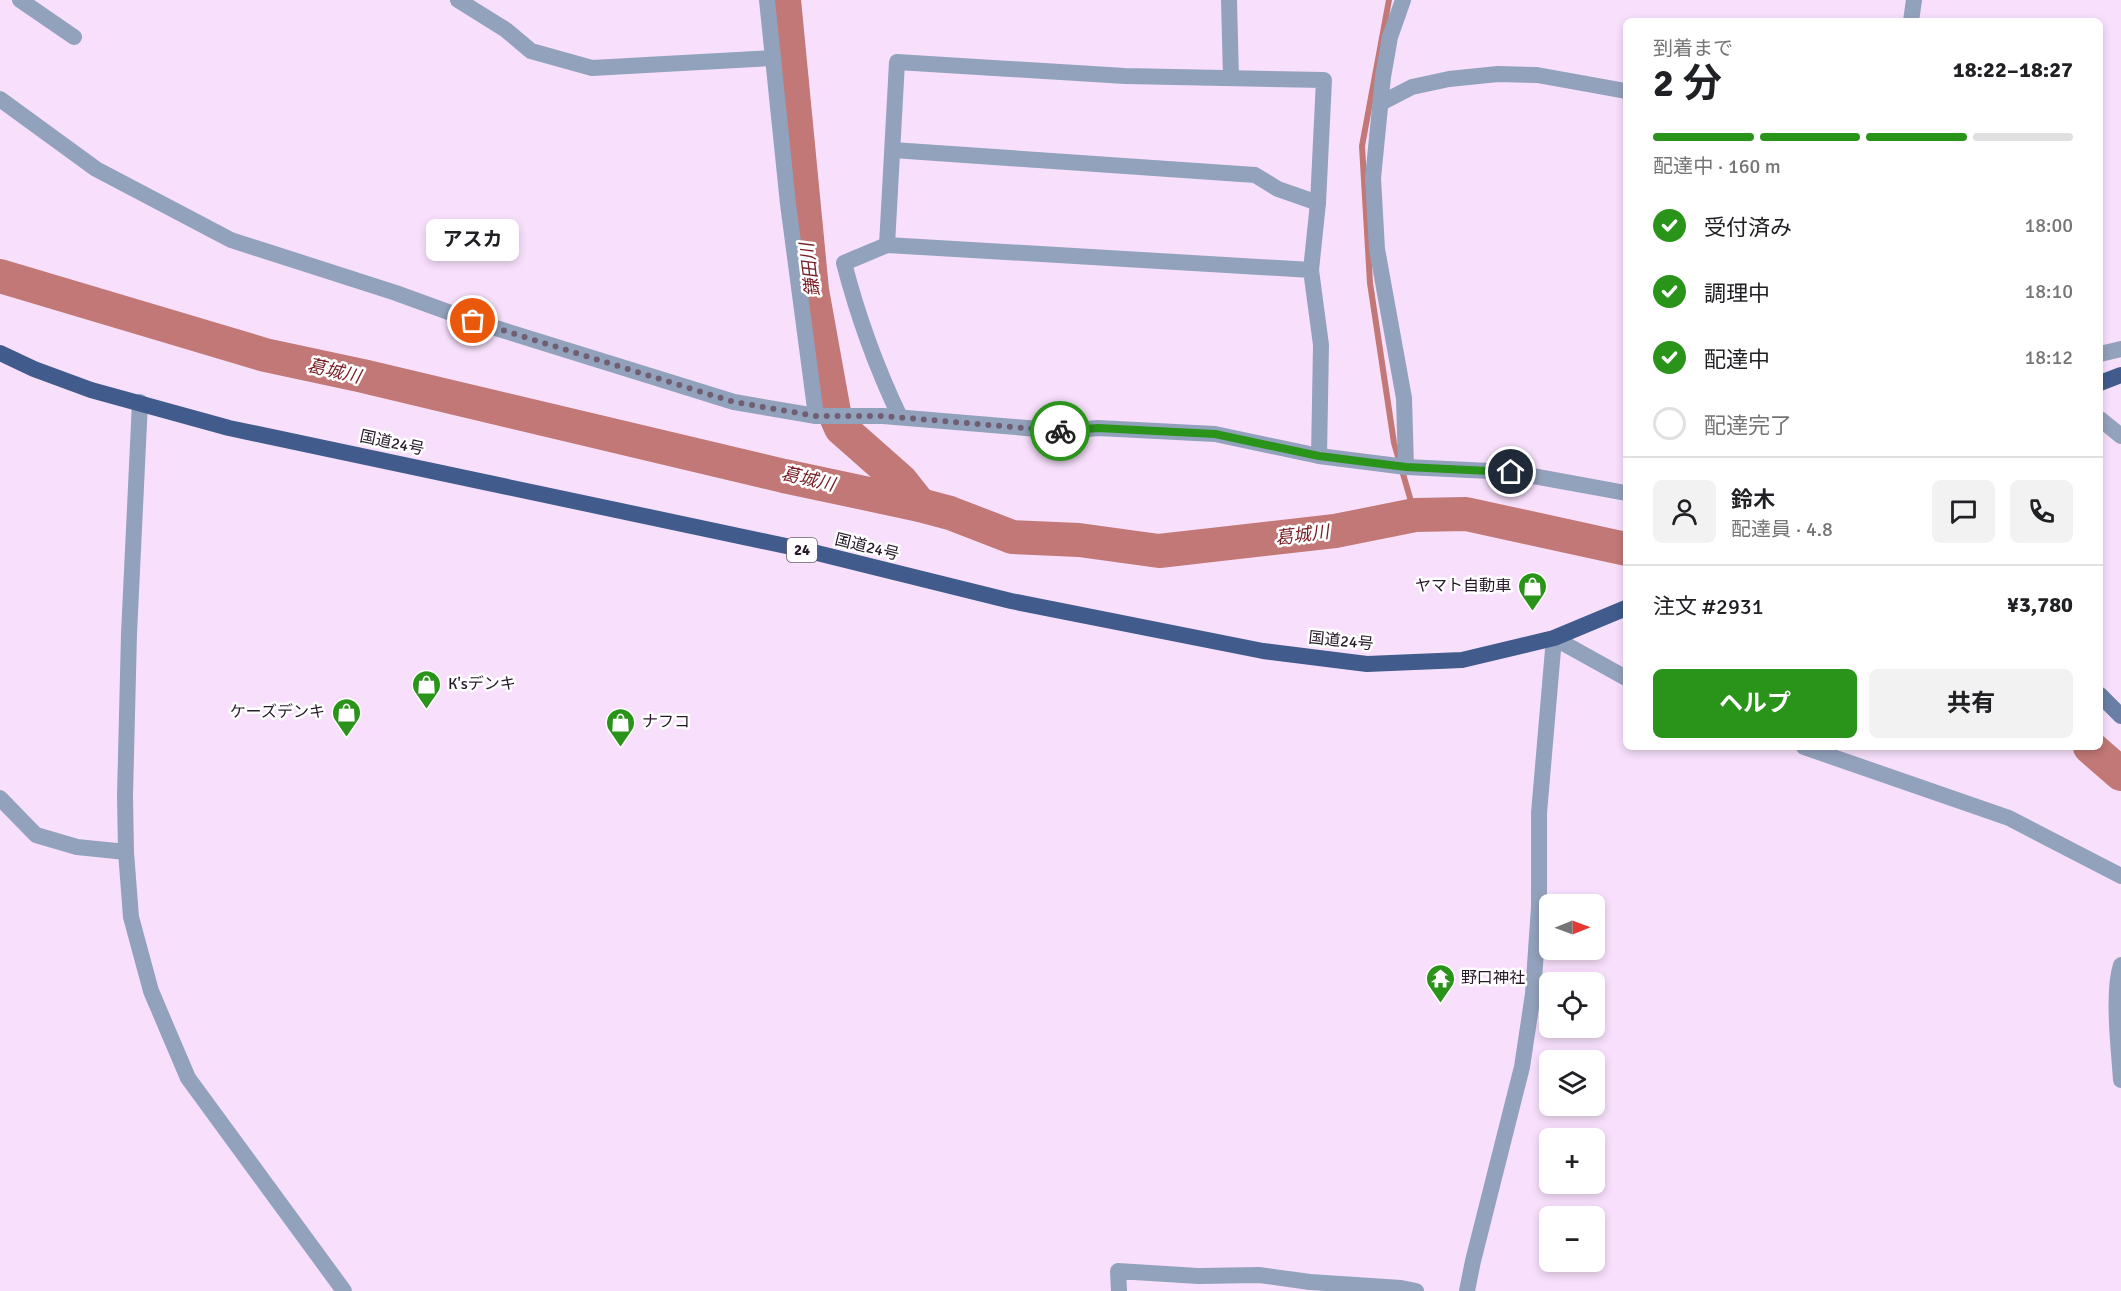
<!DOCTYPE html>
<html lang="ja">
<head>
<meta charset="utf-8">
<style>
  :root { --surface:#fff; --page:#f2f2f2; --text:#202124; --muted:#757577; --line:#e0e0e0; --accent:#2a931a }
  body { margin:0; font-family:Signika,"Noto Sans JP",sans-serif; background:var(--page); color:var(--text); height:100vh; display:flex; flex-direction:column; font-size:22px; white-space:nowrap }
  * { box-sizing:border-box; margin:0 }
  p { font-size:20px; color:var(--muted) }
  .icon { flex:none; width:33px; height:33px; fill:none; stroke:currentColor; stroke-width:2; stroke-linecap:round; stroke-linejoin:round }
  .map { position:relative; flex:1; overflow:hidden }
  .sheet { position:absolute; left:1623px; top:18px; width:480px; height:732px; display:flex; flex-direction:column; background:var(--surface); border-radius:9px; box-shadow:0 3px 9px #0003 }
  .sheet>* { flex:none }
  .needle { width:39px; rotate:89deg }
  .fabs { position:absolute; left:1539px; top:894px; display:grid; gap:12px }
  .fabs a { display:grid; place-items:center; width:66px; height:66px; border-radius:9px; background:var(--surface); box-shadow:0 3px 9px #0003; font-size:30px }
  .pin { position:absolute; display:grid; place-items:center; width:51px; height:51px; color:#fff; margin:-26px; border:3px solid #fff; border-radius:50%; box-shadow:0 2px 6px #0007 }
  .courier { position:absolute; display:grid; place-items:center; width:60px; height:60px; margin:-30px; border:4px solid #2a931a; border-radius:50%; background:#fff; color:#222; box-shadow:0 2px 8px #0007 }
  .bubble { position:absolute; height:42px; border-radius:9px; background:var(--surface); box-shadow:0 3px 9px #0003; font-size:20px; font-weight:700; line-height:42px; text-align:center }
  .overview em { font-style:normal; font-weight:700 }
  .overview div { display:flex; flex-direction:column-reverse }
  .overview { display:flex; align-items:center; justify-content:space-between; height:102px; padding:0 30px }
  h1 { font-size:39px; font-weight:700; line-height:45px }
  .bar { display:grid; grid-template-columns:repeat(4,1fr); gap:9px 6px; align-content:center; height:72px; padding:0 30px }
  .bar i { height:8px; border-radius:4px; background:var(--line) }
  .bar .current { background:var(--accent) }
  .bar p { grid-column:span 4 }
  .line { display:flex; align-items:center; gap:15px; padding:0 30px; border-top:2px solid var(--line) }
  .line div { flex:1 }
  .round { display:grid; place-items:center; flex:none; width:63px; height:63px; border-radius:9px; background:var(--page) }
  ol { padding:0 30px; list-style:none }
  li { display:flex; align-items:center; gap:18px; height:66px }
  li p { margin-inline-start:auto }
  li .icon { padding:6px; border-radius:50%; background:var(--accent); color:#fff; stroke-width:4 }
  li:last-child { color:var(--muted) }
  li i { width:33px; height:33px; border:3px solid var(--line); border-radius:50% }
  .action { display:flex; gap:12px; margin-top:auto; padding:12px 30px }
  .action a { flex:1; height:69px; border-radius:9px; background:var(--accent); color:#fff; font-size:24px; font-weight:700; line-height:69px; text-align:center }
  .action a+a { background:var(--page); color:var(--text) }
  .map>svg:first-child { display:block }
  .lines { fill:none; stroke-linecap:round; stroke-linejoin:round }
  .stream { stroke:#c27876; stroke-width:6 }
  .river { stroke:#c27876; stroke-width:34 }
  .minor { stroke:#93a2bc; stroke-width:16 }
  .tertiary { stroke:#93a2bc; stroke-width:16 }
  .secondary { stroke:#6a7fa5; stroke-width:16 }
  .trunk { stroke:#405b8c; stroke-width:16 }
  .done { stroke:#705f73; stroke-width:6; stroke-dasharray:0 10.8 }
  .route { stroke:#2a931a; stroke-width:8 }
  .labels { text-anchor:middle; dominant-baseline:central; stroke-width:5; stroke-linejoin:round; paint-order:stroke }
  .shield { fill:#fff; stroke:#685e69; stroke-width:1.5 }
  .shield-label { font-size:15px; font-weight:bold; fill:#271929 }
  .street-label { font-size:16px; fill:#271929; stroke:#fff }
  .poi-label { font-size:16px; fill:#271929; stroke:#fff; text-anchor:start }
  .water-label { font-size:18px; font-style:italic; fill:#781e25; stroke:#fff }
</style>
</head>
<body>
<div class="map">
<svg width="2121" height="1291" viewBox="0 0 2121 1291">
  <rect width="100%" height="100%" fill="#f8e0fc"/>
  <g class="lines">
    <path class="stream" d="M1389 0 1362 146 1370 283 1394 443 1415 515"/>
    <g class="river">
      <path d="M784 0 812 290 834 412 841 428 901 481 920 505"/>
      <path d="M0 276 265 355 363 376 784 476 920 505 950 513 1012 537 1079 540 1159 551 1335 531 1415 515 1466 514 1626 549"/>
      <path d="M2090 747 2121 774"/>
    </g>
    <g class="minor">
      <path d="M20 0 74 37"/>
      <path d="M458 0 506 30 531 51 592 68 773 58"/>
      <path d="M767 0 788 204 816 416"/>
      <path d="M1229 0 1231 78"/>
      <path d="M1403 0 1390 37 1383 77 1373 178 1377 249 1404 398 1406 467"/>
      <path d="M1911 21 1914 0"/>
      <path d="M0 99 96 169 231 240 396 293 473 321 734 402 816 416H883L1062 431 1098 428 1215 434 1319 456 1406 467 1511 472 1626 493"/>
      <path d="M1381 103 1412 87 1449 79 1498 74 1537 75 1626 91"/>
      <path d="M893 150 1255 175 1278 189 1318 203"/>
      <path d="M887 245 897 62 1125 76 1324 80 1318 203 1311 270"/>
      <path d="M2100 354 2121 349"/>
      <path d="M900 417C876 367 858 317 844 263L887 245 1311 270 1321 345 1319 456"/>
      <path d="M2100 419 2121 436"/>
      <path d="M1804 747 2009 818 2121 876"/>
      <path d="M0 798 36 835 77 847 126 852"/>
      <path d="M2121 965C2112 993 2119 1049 2121 1080"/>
      <path d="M1119 1291 1118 1271 1198 1276 1259 1275 1310 1282 1401 1288 1416 1291"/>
      <path d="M1467 1291 1473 1261 1522 1067 1533 994 1539 907V813L1554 638 1626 678"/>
    </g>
    <path class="tertiary" d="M140 402 129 634 125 796 126 852 131 917 151 991 188 1078 344 1291"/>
    <path class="secondary" d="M2100 695 2121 716"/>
    <g class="trunk">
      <path d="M0 353 34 369 91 390 229 428 805 550 1011 601 1263 651 1367 664 1462 660 1554 638 1626 608"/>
      <path d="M2100 383 2121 375"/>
    </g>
  </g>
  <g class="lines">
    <path class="done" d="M473 321 734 402 816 416H883L1060 431"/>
    <path class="route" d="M1060 431 1098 428 1215 434 1319 456 1406 467 1511 472"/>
  </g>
  <defs>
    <symbol id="shop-pin" viewBox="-11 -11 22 30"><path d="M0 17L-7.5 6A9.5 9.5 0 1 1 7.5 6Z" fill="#2a931a" stroke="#fff"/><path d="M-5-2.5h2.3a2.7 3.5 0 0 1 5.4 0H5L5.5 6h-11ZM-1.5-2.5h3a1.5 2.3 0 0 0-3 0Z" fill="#fff"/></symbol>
    <symbol id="temple-pin" viewBox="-11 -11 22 30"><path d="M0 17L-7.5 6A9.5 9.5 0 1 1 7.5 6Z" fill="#2a931a" stroke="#fff"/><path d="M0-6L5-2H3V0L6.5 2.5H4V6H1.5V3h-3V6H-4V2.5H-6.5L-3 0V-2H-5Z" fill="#fff"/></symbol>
  </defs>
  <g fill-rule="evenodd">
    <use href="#shop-pin" x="1516" y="570" width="33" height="45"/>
    <use href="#shop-pin" x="410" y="668" width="33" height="45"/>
    <use href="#shop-pin" x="330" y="696" width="33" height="45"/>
    <use href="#shop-pin" x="604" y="706" width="33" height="45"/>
    <use href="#temple-pin" x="1424" y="962" width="33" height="45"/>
  </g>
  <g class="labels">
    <rect class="shield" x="787" y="538" width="30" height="24" rx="4.5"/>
    <g class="shield-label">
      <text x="802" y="550">24</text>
    </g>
    <g class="street-label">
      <text transform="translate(392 443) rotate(12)">国道24号</text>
      <text transform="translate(867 547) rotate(14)">国道24号</text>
      <text transform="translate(1341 641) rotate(6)">国道24号</text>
    </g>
    <g class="poi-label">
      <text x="1511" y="586" text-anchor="end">ヤマト自動車</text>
      <text x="448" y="684">K'sデンキ</text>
      <text x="325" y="712" text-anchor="end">ケーズデンキ</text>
      <text x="642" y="722">ナフコ</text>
      <text x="1461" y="978">野口神社</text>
    </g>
    <g class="water-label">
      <text transform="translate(810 270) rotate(-97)">鎌田川</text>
      <text transform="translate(334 371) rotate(13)">葛城川</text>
      <text transform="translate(808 479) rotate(13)">葛城川</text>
      <text transform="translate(1302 535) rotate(-7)">葛城川</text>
    </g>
  </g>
</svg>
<div class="fabs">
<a><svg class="needle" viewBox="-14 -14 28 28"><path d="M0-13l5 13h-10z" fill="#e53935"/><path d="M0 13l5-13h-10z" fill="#757577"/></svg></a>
<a><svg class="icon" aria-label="locate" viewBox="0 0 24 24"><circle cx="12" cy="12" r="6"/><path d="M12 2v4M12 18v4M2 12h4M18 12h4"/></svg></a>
<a><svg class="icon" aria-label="layers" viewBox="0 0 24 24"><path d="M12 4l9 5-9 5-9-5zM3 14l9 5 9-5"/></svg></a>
<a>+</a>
<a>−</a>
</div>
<div class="pin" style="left:473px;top:321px;background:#ea580c"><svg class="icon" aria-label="bag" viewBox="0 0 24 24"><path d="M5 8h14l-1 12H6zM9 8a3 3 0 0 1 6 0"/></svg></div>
<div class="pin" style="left:1511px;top:472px;background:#1f2937"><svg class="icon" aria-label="home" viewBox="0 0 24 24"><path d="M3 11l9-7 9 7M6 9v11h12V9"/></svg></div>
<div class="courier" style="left:1060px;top:431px"><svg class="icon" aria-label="bike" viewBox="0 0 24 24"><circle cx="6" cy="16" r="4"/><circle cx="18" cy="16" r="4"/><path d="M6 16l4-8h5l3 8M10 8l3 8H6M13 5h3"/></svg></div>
<div class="bubble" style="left:426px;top:219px;width:93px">アスカ</div>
<section class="sheet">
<div class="overview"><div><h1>2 分</h1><p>到着まで</p></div><em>18:22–18:27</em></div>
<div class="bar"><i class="current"></i><i class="current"></i><i class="current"></i><i></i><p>配達中 · 160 m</p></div>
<ol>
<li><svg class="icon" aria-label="check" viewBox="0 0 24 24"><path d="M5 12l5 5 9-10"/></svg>受付済み<p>18:00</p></li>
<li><svg class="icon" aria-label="check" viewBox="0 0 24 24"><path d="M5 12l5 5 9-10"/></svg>調理中<p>18:10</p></li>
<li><svg class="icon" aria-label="check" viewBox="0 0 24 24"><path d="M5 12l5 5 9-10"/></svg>配達中<p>18:12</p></li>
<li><i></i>配達完了</li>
</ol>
<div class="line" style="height:108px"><a class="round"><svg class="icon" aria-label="person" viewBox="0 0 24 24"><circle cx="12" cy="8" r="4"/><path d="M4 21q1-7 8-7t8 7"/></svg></a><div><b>鈴木</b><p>配達員 · 4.8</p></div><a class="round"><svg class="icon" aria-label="chat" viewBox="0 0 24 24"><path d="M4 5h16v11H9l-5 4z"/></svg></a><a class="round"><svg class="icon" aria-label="phone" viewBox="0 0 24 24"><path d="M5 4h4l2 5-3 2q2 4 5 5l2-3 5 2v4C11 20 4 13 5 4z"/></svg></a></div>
<div class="line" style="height:78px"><div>注文 #2931</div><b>¥3,780</b></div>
<div class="action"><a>ヘルプ</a><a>共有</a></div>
</section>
</div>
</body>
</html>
